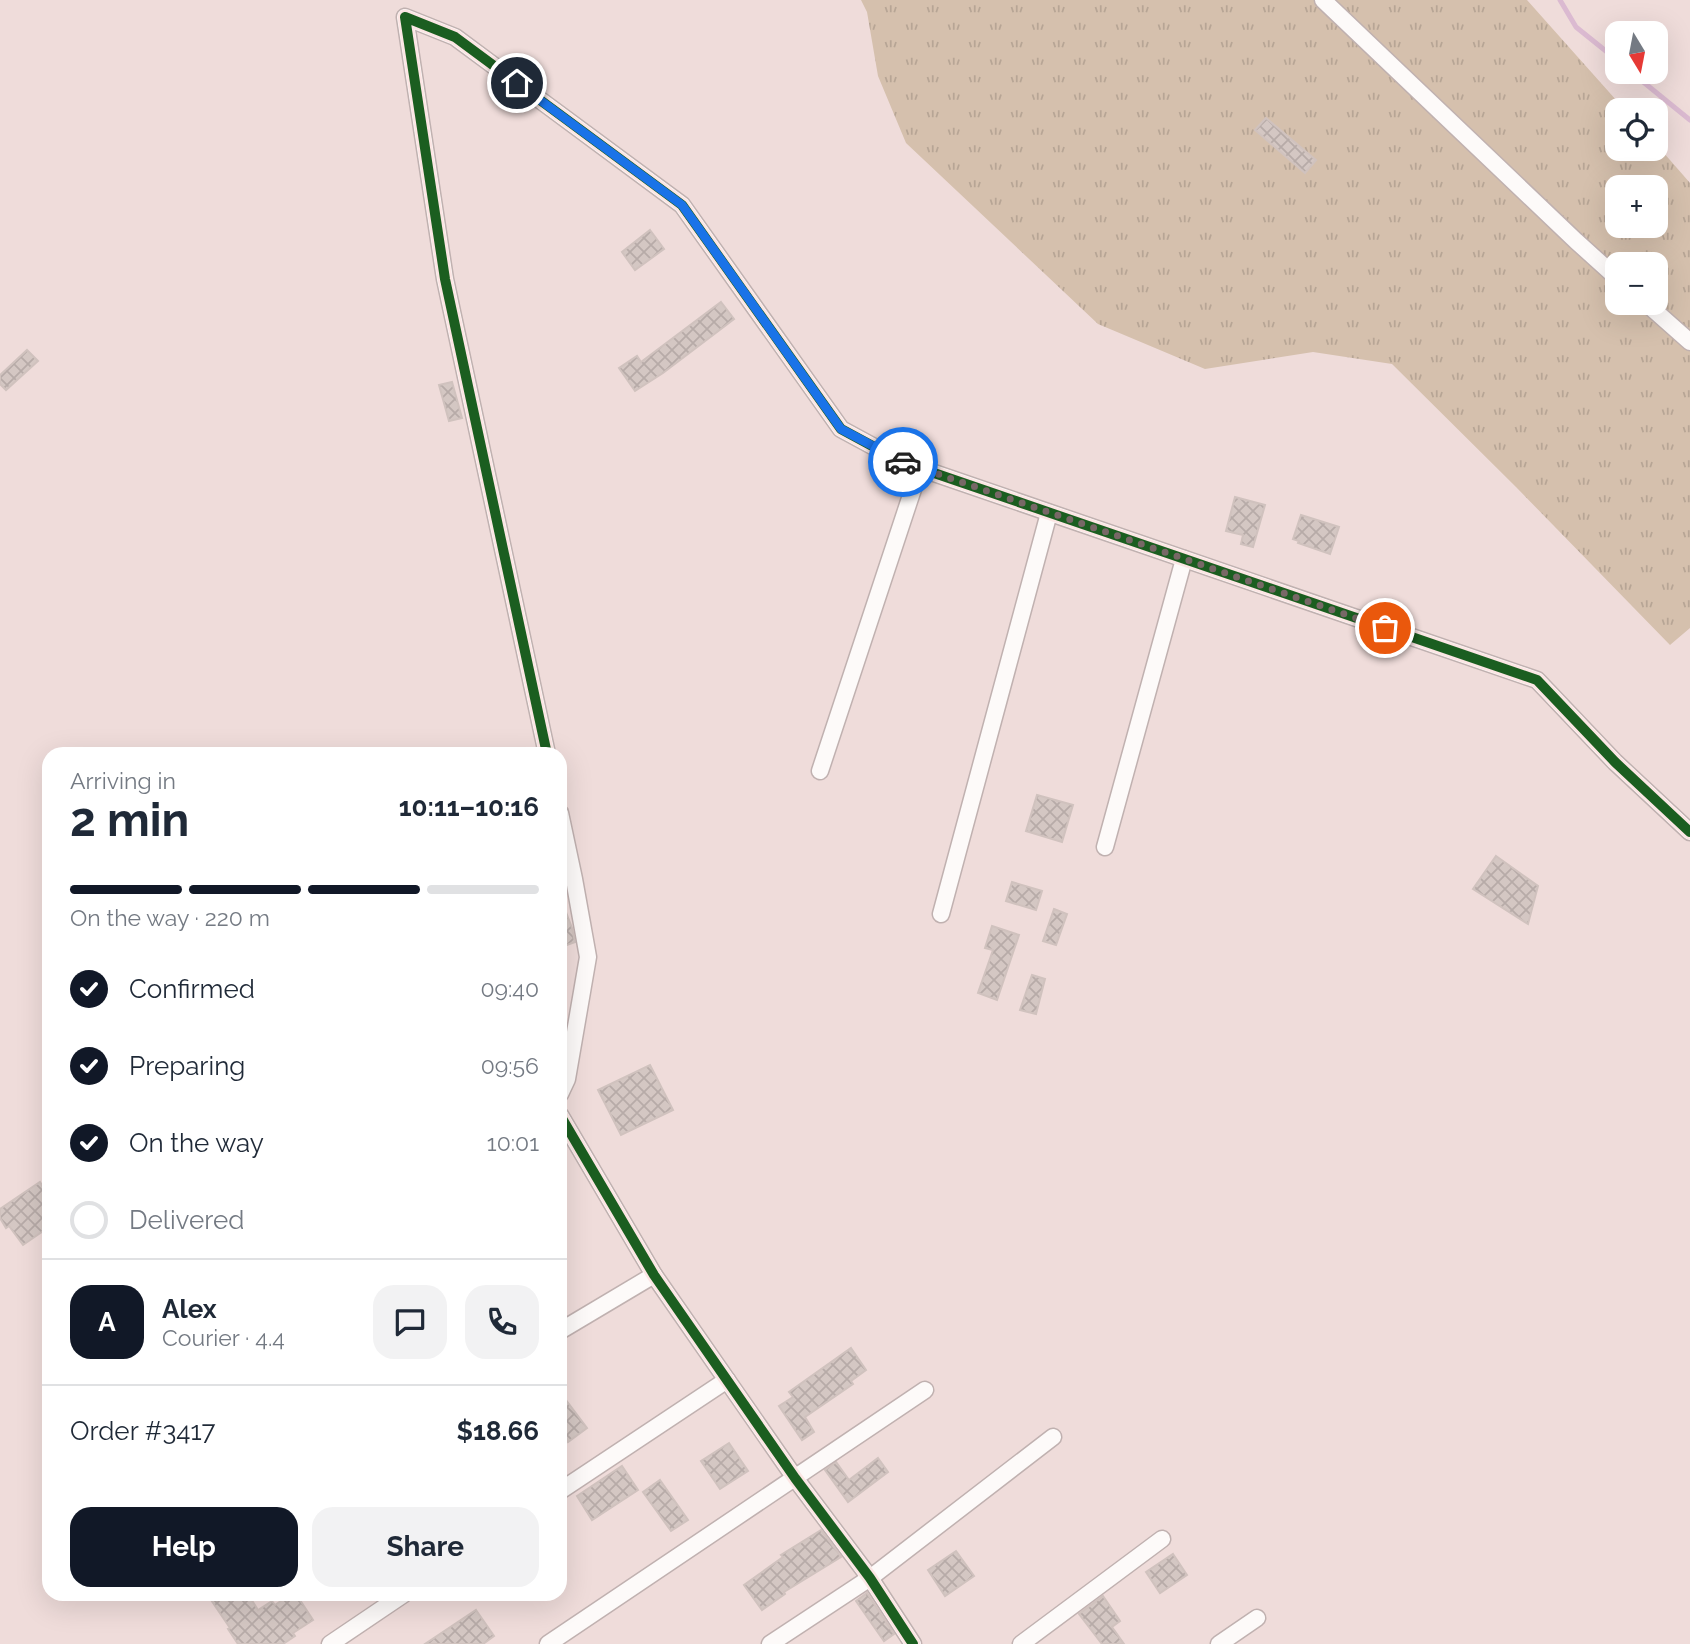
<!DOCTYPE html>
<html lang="en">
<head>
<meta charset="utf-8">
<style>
  :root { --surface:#fff; --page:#f2f2f3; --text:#1f2937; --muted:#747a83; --line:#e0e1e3; --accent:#111827 }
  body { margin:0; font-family:Raleway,sans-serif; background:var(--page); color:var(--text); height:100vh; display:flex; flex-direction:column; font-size:26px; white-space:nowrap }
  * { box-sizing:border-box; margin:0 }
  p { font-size:23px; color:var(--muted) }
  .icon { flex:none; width:38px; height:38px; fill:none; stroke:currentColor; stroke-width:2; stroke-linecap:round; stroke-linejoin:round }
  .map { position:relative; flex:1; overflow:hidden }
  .details { position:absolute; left:42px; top:747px; width:525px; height:854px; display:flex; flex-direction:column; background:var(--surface); border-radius:21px; box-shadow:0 7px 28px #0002 }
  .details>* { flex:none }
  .needle { width:46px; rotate:170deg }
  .controls { position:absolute; left:1605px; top:21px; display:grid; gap:14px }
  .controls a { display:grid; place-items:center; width:63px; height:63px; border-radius:14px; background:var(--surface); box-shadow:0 7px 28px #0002; font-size:35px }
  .pin { position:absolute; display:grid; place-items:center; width:60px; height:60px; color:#fff; margin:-30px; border:4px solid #fff; border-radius:50%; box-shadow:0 2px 7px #0007 }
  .courier { position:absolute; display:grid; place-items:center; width:70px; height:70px; margin:-35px; border:5px solid #1a73e8; border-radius:50%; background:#fff; color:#222; box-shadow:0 2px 9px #0007 }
  .headline em { font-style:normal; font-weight:700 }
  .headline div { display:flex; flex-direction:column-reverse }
  .headline { display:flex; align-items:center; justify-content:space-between; height:119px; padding:0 28px }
  h1 { font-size:46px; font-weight:700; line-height:52px }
  .bar { display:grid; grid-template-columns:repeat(4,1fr); gap:10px 7px; align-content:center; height:84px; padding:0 28px }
  .bar i { height:9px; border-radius:5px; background:var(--line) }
  .bar .current { background:var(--accent) }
  .bar p { grid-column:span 4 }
  .line { display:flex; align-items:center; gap:18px; padding:0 28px; border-top:2px solid var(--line) }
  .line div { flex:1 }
  .round { display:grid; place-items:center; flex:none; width:74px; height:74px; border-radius:21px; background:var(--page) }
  ol { padding:0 28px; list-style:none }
  li { display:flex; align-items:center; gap:21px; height:77px }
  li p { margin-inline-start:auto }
  li .icon { padding:7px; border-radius:50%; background:var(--accent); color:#fff; stroke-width:4 }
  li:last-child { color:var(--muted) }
  li i { width:38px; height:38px; border:4px solid var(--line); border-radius:50% }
  .cta { display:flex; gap:14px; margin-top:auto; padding:14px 28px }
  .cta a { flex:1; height:80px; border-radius:21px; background:var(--accent); color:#fff; font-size:28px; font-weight:700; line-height:80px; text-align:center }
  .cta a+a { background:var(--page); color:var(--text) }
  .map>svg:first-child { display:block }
  .park { fill:url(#park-tufts); fill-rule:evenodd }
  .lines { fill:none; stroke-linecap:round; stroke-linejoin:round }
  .stream { stroke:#dbbad1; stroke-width:5 }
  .building { fill:url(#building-cross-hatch); stroke:#d0c2be; stroke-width:2 }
  .street-casing { stroke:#c0b1b0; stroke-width:19 }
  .street { stroke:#fdfaf9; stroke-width:16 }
  .cycleway-casing { stroke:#fce6e4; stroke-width:15 }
  .cycleway { stroke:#1b5e20; stroke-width:10 }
  .done { stroke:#776866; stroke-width:7; stroke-dasharray:0 12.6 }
  .route { stroke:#1a73e8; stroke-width:9 }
</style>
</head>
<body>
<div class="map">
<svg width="1690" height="1644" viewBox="0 0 1690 1644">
  <defs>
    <pattern id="park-tufts" width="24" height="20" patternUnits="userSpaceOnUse" patternTransform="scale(1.75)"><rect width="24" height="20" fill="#d5c0ad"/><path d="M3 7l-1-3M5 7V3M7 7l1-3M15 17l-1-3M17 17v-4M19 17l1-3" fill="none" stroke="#b7a595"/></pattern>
    <pattern id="building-cross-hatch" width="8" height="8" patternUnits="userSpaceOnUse" patternTransform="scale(1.75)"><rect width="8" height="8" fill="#d4c7c3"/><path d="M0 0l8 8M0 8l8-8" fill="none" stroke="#b7aba8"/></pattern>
  </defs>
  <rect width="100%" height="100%" fill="#efdcda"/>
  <path class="park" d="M861 0H1527L1625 110H1617V149H1656V144L1690 183V628L1670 645 1516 487 1392 364 1313 352 1205 369 1098 324 906 143 878 76 867 12ZM1617 187H1656V226H1617ZM1617 264H1656V303H1617Z"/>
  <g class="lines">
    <g class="stream">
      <path d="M1560 0 1576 27 1617 60"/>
      <path d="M1631 72 1690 120"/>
    </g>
  </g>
  <g class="building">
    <path d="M1266 118 1316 160 1305 173 1255 130Z"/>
    <path d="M650 230 664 249 635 270 622 252Z"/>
    <path d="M721 302 734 319 663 373 635 391 619 368 637 356 641 362Z"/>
    <path d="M27 350 38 361 6 390 0 384V375Z"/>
    <path d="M452 382 462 418 449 421 439 385Z"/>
    <path d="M1235 497 1265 505 1253 547 1241 544 1243 535 1226 531Z"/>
    <path d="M1301 515 1339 527 1330 554 1298 543 1299 541 1293 539Z"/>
    <path d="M1037 795 1073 805 1062 842 1026 831Z"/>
    <path d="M1496 856 1538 886 1528 924 1473 889Z"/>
    <path d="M1012 882 1042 891 1036 910 1006 901Z"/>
    <path d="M561 899 572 928 575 942 564 946 560 936V900Z"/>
    <path d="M1054 909 1067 914 1056 945 1043 941Z"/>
    <path d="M992 926 1019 935 997 1000 978 993 993 950 985 948Z"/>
    <path d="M1032 975 1045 979 1036 1014 1020 1010Z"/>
    <path d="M650 1065 673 1110 621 1135 598 1090Z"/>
    <path d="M40 1182 49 1196V1227L23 1245 9 1226 6 1228 0 1218V1209Z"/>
    <path d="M851 1348 866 1370 851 1381 853 1384 805 1417 814 1432 802 1440 779 1406 793 1397 789 1392Z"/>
    <path d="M560 1392 587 1428 568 1442 560 1430Z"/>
    <path d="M729 1443 748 1471 720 1489 701 1461Z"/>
    <path d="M878 1458 888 1472 848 1502 825 1470 836 1462 849 1480Z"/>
    <path d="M622 1466 638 1490 592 1520 577 1496Z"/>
    <path d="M660 1480 688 1520 671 1531 643 1492Z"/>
    <path d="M821 1530 841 1557 784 1592 785 1594 762 1610 744 1585 783 1557 781 1555Z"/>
    <path d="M956 1551 974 1576 945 1596 928 1570Z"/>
    <path d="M1173 1554 1187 1575 1160 1593 1146 1572Z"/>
    <path d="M867 1593 894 1634 884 1641 856 1601Z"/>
    <path d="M207 1594H248L258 1610 272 1601 275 1605 291 1594H296L313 1620 293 1633 295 1636 283 1644H238L228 1629 230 1628Z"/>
    <path d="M1103 1596 1120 1621 1112 1627 1124 1644H1102L1079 1614Z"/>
    <path d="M476 1610 494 1636 483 1644H425Z"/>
  </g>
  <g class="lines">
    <defs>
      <g id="street">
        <path d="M1323 0 1576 241 1617 278"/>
        <path d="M1646 303 1690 342"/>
        <path d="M547 754 445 279 405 17 455 37 682 205 841 429 902 462 1537 680 1615 762 1690 832"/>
        <path d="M820 771 920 468"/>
        <path d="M560 813 574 879 588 957 567 1079 560 1094"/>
        <path d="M1105 847 1184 559"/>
        <path d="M941 914 1049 513"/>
        <path d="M560 1115 654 1275 795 1478 870 1578 913 1644"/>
        <path d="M560 1331 654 1275"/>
        <path d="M560 1491 727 1380"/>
        <path d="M330 1644 404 1594"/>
        <path d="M548 1644 925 1390"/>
        <path d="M770 1644 870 1578 1053 1437"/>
        <path d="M1021 1644 1162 1539"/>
        <path d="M1219 1644 1257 1618"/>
      </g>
    </defs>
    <use href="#street" class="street-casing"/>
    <use href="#street" class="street"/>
    <defs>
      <g id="cycleway">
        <path d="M547 754 445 279 405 17 455 37 682 205 841 429 902 462 1537 680 1615 762 1690 832"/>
        <path d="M560 1115 654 1275 795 1478 870 1578 913 1644"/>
      </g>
    </defs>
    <use href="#cycleway" class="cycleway-casing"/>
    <use href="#cycleway" class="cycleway"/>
  </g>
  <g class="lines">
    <path class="done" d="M903 462 1385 628"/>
    <path class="route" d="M517 83 682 205 841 429 903 462"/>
  </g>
</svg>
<div class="controls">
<a><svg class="needle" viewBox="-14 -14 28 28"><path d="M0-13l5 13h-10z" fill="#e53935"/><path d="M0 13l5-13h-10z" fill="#747a83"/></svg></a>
<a><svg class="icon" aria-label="locate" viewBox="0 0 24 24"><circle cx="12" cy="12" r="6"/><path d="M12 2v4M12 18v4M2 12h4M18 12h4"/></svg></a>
<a>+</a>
<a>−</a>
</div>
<div class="pin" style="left:1385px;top:628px;background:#ea580c"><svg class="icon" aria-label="bag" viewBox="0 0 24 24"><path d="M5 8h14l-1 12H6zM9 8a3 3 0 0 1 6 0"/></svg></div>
<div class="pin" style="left:517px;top:83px;background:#1f2937"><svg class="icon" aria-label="home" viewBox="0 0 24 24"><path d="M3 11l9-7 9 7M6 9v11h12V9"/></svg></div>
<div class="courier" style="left:903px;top:462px"><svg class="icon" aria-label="car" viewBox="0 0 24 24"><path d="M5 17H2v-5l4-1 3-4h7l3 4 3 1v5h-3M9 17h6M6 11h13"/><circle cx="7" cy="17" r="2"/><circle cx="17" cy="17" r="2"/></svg></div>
<section class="details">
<div class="headline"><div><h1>2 min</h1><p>Arriving in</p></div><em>10:11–10:16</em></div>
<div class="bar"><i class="current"></i><i class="current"></i><i class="current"></i><i></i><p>On the way · 220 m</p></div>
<ol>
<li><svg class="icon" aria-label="check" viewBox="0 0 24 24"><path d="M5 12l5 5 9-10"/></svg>Confirmed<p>09:40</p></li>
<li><svg class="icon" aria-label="check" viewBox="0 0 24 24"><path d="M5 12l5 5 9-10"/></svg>Preparing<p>09:56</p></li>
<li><svg class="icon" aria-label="check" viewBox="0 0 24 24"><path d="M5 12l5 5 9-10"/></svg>On the way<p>10:01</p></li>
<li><i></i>Delivered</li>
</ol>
<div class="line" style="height:126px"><b class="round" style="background:var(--accent);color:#fff">A</b><div><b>Alex</b><p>Courier · 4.4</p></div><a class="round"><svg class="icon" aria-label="chat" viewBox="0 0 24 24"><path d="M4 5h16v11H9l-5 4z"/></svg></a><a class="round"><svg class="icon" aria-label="phone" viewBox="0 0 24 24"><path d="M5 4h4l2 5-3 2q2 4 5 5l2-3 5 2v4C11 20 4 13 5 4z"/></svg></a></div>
<div class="line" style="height:91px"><div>Order #3417</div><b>$18.66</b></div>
<div class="cta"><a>Help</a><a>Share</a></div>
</section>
</div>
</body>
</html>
